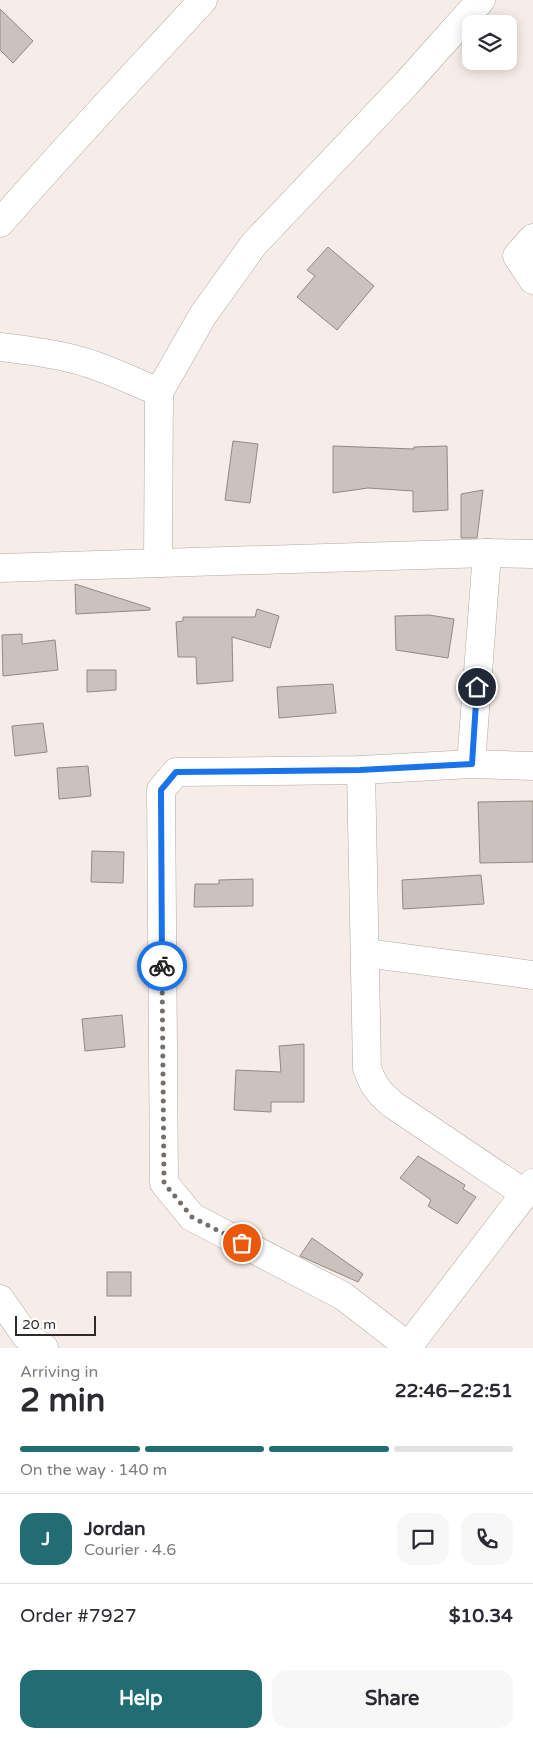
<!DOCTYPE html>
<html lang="en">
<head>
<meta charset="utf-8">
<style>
  :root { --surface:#fff; --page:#f7f7f7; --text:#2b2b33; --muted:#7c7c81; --line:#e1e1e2; --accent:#226d74 }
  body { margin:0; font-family:"Varela Round",sans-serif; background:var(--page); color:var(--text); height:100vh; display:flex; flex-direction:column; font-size:19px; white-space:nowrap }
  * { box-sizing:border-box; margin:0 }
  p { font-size:16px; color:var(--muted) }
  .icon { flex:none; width:28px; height:28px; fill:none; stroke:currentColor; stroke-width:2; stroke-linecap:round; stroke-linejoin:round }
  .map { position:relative; height:1348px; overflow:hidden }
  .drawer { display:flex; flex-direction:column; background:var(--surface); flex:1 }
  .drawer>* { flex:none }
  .buttons { position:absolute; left:462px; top:15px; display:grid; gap:10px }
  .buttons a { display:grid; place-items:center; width:55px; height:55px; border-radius:10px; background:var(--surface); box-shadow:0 2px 12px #0003; font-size:25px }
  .scale { position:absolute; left:15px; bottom:12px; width:81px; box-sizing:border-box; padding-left:5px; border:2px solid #2f2b29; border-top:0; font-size:14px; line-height:18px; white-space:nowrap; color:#2f2b29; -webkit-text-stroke:4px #fff; paint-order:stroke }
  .pin { position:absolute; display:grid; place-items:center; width:42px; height:42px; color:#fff; margin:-21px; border:2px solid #fff; border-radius:50%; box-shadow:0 1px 5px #0007 }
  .courier { position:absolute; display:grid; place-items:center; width:50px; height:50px; margin:-25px; border:4px solid #1a73e8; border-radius:50%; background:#fff; color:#222; box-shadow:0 1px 6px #0007 }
  .head em { font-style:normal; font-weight:700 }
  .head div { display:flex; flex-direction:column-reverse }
  .head { display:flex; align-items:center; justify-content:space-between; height:85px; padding:0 20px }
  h1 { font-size:32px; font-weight:700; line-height:38px }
  .bar { display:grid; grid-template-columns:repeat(4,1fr); gap:8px 5px; align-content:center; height:60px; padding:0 20px }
  .bar i { height:6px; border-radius:4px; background:var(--line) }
  .bar .selected { background:var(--accent) }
  .bar p { grid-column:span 4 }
  .line { display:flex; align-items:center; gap:12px; padding:0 20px; border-top:1px solid var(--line) }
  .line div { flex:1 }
  .round { display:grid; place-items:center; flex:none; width:52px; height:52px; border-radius:15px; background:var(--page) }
  .action { display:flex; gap:10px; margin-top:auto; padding:10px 20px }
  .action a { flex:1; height:58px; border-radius:15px; background:var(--accent); color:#fff; font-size:20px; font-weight:700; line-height:58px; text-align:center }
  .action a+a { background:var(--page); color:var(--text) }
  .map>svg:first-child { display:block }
  .building { fill:#cbc2bd; stroke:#928984 }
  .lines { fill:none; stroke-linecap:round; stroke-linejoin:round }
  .minor-casing { stroke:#b2a9a4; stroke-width:29 }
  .minor { stroke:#fff; stroke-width:28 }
  .done { stroke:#756f6c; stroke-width:5; stroke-dasharray:0 9 }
  .route { stroke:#1a73e8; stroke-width:6 }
</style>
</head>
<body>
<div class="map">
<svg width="533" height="1348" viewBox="0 0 533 1348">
  <rect width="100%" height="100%" fill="#f7ede8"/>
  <g class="building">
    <path d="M0 9 33 41 13 63 0 50Z"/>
    <path d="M328 247 374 286 337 330 297 297 315 276 307 270Z"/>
    <path d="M233 441 258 444 250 503 225 500Z"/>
    <path d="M333 446 414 449V447L447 446 448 510 413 512V491L368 488 333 493Z"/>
    <path d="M483 490 477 538H461V494Z"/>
    <path d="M75 584 150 608V610L76 614Z"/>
    <path d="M257 609 279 616 270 648 232 637 233 681 197 684 196 657H178L176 622 183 621V617H255Z"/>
    <path d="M429 615 454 619 448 658 396 650 395 616Z"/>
    <path d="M22 634V644L55 640 58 670 3 676 2 635Z"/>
    <path d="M87 670H116V690L87 692Z"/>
    <path d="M333 684 336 713 279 718 277 687Z"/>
    <path d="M43 723 47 752 15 756 12 726Z"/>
    <path d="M88 766 91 796 59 799 57 768Z"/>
    <path d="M533 801V862L480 863 478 802Z"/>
    <path d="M92 851 124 852 123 883 91 882Z"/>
    <path d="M481 875 484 904 403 909 402 880Z"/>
    <path d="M253 879V906L194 907 195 884H219V880Z"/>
    <path d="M122 1015 125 1047 85 1051 82 1019Z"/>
    <path d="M304 1044V1102H271V1112L234 1110 236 1070 281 1072 279 1046Z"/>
    <path d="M418 1156 465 1185 463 1189 476 1197 457 1224 428 1206 431 1200 400 1178Z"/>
    <path d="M312 1238 363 1274 358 1282 300 1256Z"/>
    <rect x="107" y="1272" width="24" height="24"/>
  </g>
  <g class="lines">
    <defs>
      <g id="minor">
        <path d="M0 223C66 147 135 74 203 0"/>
        <path d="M533 238 517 256 533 280"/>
        <path d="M0 347C26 350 51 353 77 360 105 367 132 381 159 392"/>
        <path d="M158 563 159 392 203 315 254 244 406 84 481 0"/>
        <path d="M0 568 487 553 533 554"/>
        <path d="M471 764 487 553"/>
        <path d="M361 770 367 1068C373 1085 378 1092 392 1104L524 1193"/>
        <path d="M365 953 533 975"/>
        <path d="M0 1299 26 1336 44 1348"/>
        <path d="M408 1346 343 1296 192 1217 164 1183 161 790 176 772 361 770 471 764 533 766"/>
        <path d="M407 1348 533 1183"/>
      </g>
    </defs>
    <use href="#minor" class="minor-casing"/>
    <use href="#minor" class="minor"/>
  </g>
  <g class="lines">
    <path class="done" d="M162 966 164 1183 192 1217 242 1243"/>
    <path class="route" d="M162 966 161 790 176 772 360 770 472 764 477 687"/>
  </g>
</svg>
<div class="buttons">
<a><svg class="icon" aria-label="layers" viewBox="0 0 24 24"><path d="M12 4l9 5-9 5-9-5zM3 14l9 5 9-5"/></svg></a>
</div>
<div class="scale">20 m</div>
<div class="pin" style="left:242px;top:1243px;background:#ea580c"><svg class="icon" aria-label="bag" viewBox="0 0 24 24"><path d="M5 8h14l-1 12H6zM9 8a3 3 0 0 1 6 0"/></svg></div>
<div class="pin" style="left:477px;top:687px;background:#1f2937"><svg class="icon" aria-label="home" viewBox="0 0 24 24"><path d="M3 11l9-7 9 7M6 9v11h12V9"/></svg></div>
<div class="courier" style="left:162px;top:966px"><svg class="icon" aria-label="bike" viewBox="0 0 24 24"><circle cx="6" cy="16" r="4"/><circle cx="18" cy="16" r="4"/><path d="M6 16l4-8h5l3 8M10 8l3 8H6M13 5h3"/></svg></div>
</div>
<section class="drawer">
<div class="head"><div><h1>2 min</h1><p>Arriving in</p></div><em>22:46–22:51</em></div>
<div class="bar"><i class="selected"></i><i class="selected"></i><i class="selected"></i><i></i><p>On the way · 140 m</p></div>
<div class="line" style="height:90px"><b class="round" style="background:var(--accent);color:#fff">J</b><div><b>Jordan</b><p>Courier · 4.6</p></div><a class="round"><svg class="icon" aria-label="chat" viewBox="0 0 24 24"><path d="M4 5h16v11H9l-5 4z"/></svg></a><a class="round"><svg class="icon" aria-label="phone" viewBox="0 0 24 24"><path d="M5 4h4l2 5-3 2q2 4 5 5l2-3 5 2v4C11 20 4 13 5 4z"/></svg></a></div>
<div class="line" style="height:65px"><div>Order #7927</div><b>$10.34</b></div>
<div class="action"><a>Help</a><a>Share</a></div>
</section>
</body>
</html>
